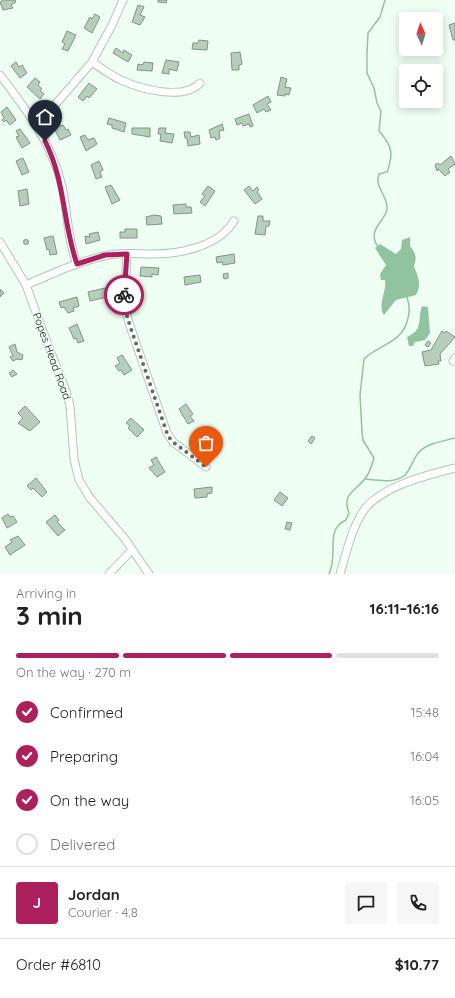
<!DOCTYPE html>
<html lang="en">
<head>
<meta charset="utf-8">
<style>
  :root { --surface:#fff; --page:#f6f6f6; --text:#222; --muted:#767676; --line:#e0e0e0; --accent:#ac205e }
  body { margin:0; font-family:Quicksand,sans-serif; background:var(--page); color:var(--text); height:100vh; display:flex; flex-direction:column; font-size:15px; white-space:nowrap }
  * { box-sizing:border-box; margin:0 }
  p { font-size:13px; color:var(--muted) }
  .icon { flex:none; width:22px; height:22px; fill:none; stroke:currentColor; stroke-width:2; stroke-linecap:round; stroke-linejoin:round }
  .map { position:relative; height:574px; overflow:hidden }
  .panel { display:flex; flex-direction:column; background:var(--surface); flex:1 }
  .panel>* { flex:none }
  .needle { width:26px; rotate:356deg }
  .controls { position:absolute; left:399px; top:12px; display:grid; gap:8px }
  .controls a { display:grid; place-items:center; width:44px; height:44px; border-radius:4px; background:var(--surface); box-shadow:0 2px 10px #0003; font-size:20px }
  .pin { position:absolute; display:grid; place-items:center; width:34px; height:34px; color:#fff; margin:-41px -17px; border-radius:50% 50% 50% 0; rotate:-45deg; box-shadow:0 0 4px #0007 }
  .pin .icon { rotate:45deg }
  .courier { position:absolute; display:grid; place-items:center; width:40px; height:40px; margin:-20px; border:3px solid #ac205e; border-radius:50%; background:#fff; color:#222; box-shadow:0 1px 5px #0007 }
  .headline em { font-style:normal; font-weight:700 }
  .headline div { display:flex; flex-direction:column-reverse }
  .headline { display:flex; align-items:center; justify-content:space-between; height:68px; padding:0 16px }
  h1 { font-size:26px; font-weight:700; line-height:30px }
  .bar { display:grid; grid-template-columns:repeat(4,1fr); gap:6px 4px; align-content:center; height:48px; padding:0 16px }
  .bar i { height:5px; border-radius:3px; background:var(--line) }
  .bar .current { background:var(--accent) }
  .bar p { grid-column:span 4 }
  .line { display:flex; align-items:center; gap:10px; padding:0 16px; border-top:1px solid var(--line) }
  .line div { flex:1 }
  .round { display:grid; place-items:center; flex:none; width:42px; height:42px; border-radius:4px; background:var(--page) }
  ol { padding:0 16px; list-style:none }
  li { display:flex; align-items:center; gap:12px; height:44px }
  li p { margin-inline-start:auto }
  li .icon { padding:4px; border-radius:50%; background:var(--accent); color:#fff; stroke-width:4 }
  li:last-child { color:var(--muted) }
  li i { width:22px; height:22px; border:2px solid var(--line); border-radius:50% }
  .map>svg:first-child { display:block }
  .water { fill:#92c3a1 }
  .lines { fill:none; stroke-linecap:round; stroke-linejoin:round }
  .stream { stroke:#92c3a1; stroke-width:1.5 }
  .building { fill:#b7cebd; stroke:#7e9485 }
  .minor-casing { stroke:#b0c7b6; stroke-width:9 }
  .minor { stroke:#fff; stroke-width:7 }
  .done { stroke:#626c64; stroke-width:4; stroke-dasharray:0 7.2 }
  .route { stroke:#ac205e; stroke-width:5 }
  .labels { text-anchor:middle; dominant-baseline:central; stroke-width:3; stroke-linejoin:round; paint-order:stroke }
  .street-label { font-size:11px; fill:#151d17; stroke:#f0fff4 }
</style>
</head>
<body>
<div class="map">
<svg width="455" height="574" viewBox="0 0 455 574">
  <rect width="100%" height="100%" fill="#f0fff4"/>
  <g class="water">
    <path d="M410 237V246C416 253 417 258 414 266 418 277 422 284 416 295L396 300 384 315C377 305 387 291 385 280H381L380 274 386 265 375 248 380 244 396 254 401 249 402 240Z"/>
    <path d="M422 306 428 307 430 333 425 340 415 342 413 346H409L407 337C424 329 417 321 422 306Z"/>
  </g>
  <g class="lines">
    <g class="stream">
      <path d="M378 247C366 229 386 221 387 209 388 195 374 188 379 174L387 172C394 153 392 146 379 131L381 111 377 103 374 88 367 73V54L368 33 380 17 385 0"/>
      <path d="M365 479C376 480 395 484 405 475 411 469 413 458 420 451 428 443 444 441 455 438"/>
      <path d="M329 574C339 554 324 530 346 520L349 513C341 493 357 491 367 476 370 471 372 465 374 458L363 440 362 432 360 395 364 359C379 344 400 344 407 322 410 312 410 307 407 297"/>
    </g>
  </g>
  <g class="building">
    <path d="M3 0H15L16 2 11 5 13 8 3 10 0 2Z"/>
    <path d="M158 0H167L166 3 158 2Z"/>
    <path d="M138 5 144 7 140 15 145 17 140 25 132 22Z"/>
    <path d="M95 14 100 17 92 33 84 28 90 17 92 19Z"/>
    <path d="M455 23V40H453L449 25Z"/>
    <path d="M67 31 76 35 68 51 62 49 65 44 62 42Z"/>
    <path d="M199 40 208 41 207 50 192 49 193 43H198Z"/>
    <path d="M116 48 123 53 124 50 132 55 128 62 113 53Z"/>
    <path d="M240 52 242 64 239 65V70H232L231 53Z"/>
    <path d="M166 60 179 62 177 71 169 69V74L162 73Z"/>
    <path d="M16 62 19 67 22 65 27 73 20 78 11 66Z"/>
    <path d="M144 62 153 63 152 71 137 70 138 64 143 65Z"/>
    <path d="M281 77 287 79 285 87 291 88 289 95 285 94V96L277 95Z"/>
    <path d="M35 78 40 82 38 85 42 89 40 91 44 94 40 99 27 87Z"/>
    <path d="M89 83 97 89 89 98 87 96 83 101 78 97Z"/>
    <path d="M268 96 271 102 267 104 271 110 266 112 264 109 257 113 253 105Z"/>
    <path d="M7 107 16 120 10 125 6 120 4 122 2 120 4 118 1 112Z"/>
    <path d="M249 114 253 126 250 127 249 124 243 126 242 123 237 125 235 119Z"/>
    <path d="M109 118 126 123 124 132 112 128V125L107 124Z"/>
    <path d="M58 121 60 126 63 125 66 130 68 129 71 135 60 140 52 124Z"/>
    <path d="M222 124 224 130 219 131 220 138 216 140 215 137 211 138 209 130Z"/>
    <path d="M132 128H150V137L132 134Z"/>
    <path d="M159 128H166L165 133 174 134 172 143 160 141 161 134H158Z"/>
    <path d="M20 129 30 143 22 148 16 137 19 136 16 131Z"/>
    <path d="M184 132H190L191 137 199 135 200 144 188 146 187 138H185Z"/>
    <path d="M85 135 88 140 94 138 97 144 86 151 80 137Z"/>
    <path d="M451 156 455 164 448 169 450 172 445 176 438 169 437 171 435 165 438 163 440 165Z"/>
    <path d="M23 158 29 172 22 175 16 161Z"/>
    <path d="M99 161 103 170 100 172 102 177 96 179 91 165Z"/>
    <path d="M111 185 120 200 112 204 105 187Z"/>
    <path d="M208 186 215 191 205 206 200 202 205 196 202 194Z"/>
    <path d="M249 186 253 191 257 187 259 190 257 192 262 199 255 204 244 190Z"/>
    <path d="M27 189 29 204 20 206 18 191Z"/>
    <path d="M186 204V207H191L192 213 174 214 173 205Z"/>
    <path d="M154 215 161 216 162 224 147 225 146 217Z"/>
    <path d="M258 216H263V221H270L269 226H266L265 235 255 234Z"/>
    <path d="M125 229H137V238H120V232H125Z"/>
    <path d="M98 232 100 240 86 244 85 236 90 237 89 234Z"/>
    <path d="M53 236 57 254 50 255 49 249 47 250 44 238Z"/>
    <circle cx="26" cy="242" r="2.5"/>
    <path d="M234 254 235 263 223 265 222 262 217 263 216 257Z"/>
    <path d="M141 267 159 268 158 275 152 274V277L140 276Z"/>
    <path d="M228 273V278L224 279 223 274Z"/>
    <path d="M200 275 201 282 185 285 184 277Z"/>
    <path d="M105 288 107 297 90 301 88 292Z"/>
    <path d="M0 289 4 293 0 297Z"/>
    <path d="M77 297 79 306 73 308 74 311 68 313 64 307 61 308 59 302Z"/>
    <path d="M77 324 84 341 78 343 76 338 74 339 69 328Z"/>
    <path d="M442 331 445 333 446 331 455 337 440 354 441 361H438L439 364 425 366 422 352 431 350Z"/>
    <path d="M428 341 431 343 428 347 425 345Z"/>
    <path d="M15 344 17 352 23 355 22 360 17 359 13 361 10 357 13 356 9 347Z"/>
    <path d="M122 355 132 370 124 375 121 370 119 371 115 366 120 363 117 358Z"/>
    <path d="M13 370 17 374 12 377 9 373Z"/>
    <path d="M186 404 193 414 190 416 194 421 188 424 179 409Z"/>
    <path d="M25 406 40 422 30 431 18 423 23 418 18 413Z"/>
    <path d="M131 418 144 430 137 437 128 428 130 426 126 423Z"/>
    <path d="M312 436 315 438 311 444 308 441Z"/>
    <path d="M156 457 165 472 157 477 149 468 154 465 151 460Z"/>
    <path d="M36 478 47 492 42 497 33 488 31 490 27 486Z"/>
    <path d="M212 487V493L207 494V497L195 498 194 489Z"/>
    <path d="M280 492 288 498 282 506 274 500Z"/>
    <path d="M8 514 10 517 13 516 17 522 7 528 2 518Z"/>
    <path d="M55 515 59 520 57 522 65 530 58 536 46 522Z"/>
    <path d="M287 522 292 523 290 530 285 529Z"/>
    <path d="M18 536 25 545 10 555 5 547 12 542 10 540Z"/>
  </g>
  <g class="lines">
    <defs>
      <g id="minor">
        <path d="M92 62C101 68 110 75 121 80 140 89 184 101 200 83"/>
        <path d="M0 75C26 109 52 143 62 186 68 213 67 238 77 264"/>
        <path d="M34 120 54 106 92 62 112 25 123 0"/>
        <path d="M0 242 26 285 45 337 66 391 70 406 74 459 79 480 90 498 125 539 149 574"/>
        <path d="M127 254 124 306 130 326 167 433 173 442 206 467"/>
        <path d="M26 285C52 274 77 262 104 256 120 252 136 254 152 254 180 254 218 247 234 221"/>
        <path d="M453 361 455 358"/>
        <path d="M109 574 132 550"/>
        <path d="M340 574C346 554 351 531 362 513 378 487 427 475 455 468"/>
      </g>
    </defs>
    <use href="#minor" class="minor-casing"/>
    <use href="#minor" class="minor"/>
  </g>
  <g class="lines">
    <path class="done" d="M124 295V306L130 326 168 436 173 442 206 467"/>
    <path class="route" d="M45 141C66 183 62 221 77 264L105 255 127 254 124 295"/>
  </g>
  <g class="labels">
    <g class="street-label">
      <text transform="translate(52 356) rotate(70)">Popes Head Road</text>
    </g>
  </g>
</svg>
<div class="controls">
<a><svg class="needle" viewBox="-14 -14 28 28"><path d="M0-13l5 13h-10z" fill="#e53935"/><path d="M0 13l5-13h-10z" fill="#767676"/></svg></a>
<a><svg class="icon" aria-label="locate" viewBox="0 0 24 24"><circle cx="12" cy="12" r="6"/><path d="M12 2v4M12 18v4M2 12h4M18 12h4"/></svg></a>
</div>
<div class="pin" style="left:206px;top:467px;background:#ea580c"><svg class="icon" aria-label="bag" viewBox="0 0 24 24"><path d="M5 8h14l-1 12H6zM9 8a3 3 0 0 1 6 0"/></svg></div>
<div class="pin" style="left:45px;top:141px;background:#1f2937"><svg class="icon" aria-label="home" viewBox="0 0 24 24"><path d="M3 11l9-7 9 7M6 9v11h12V9"/></svg></div>
<div class="courier" style="left:124px;top:295px"><svg class="icon" aria-label="bike" viewBox="0 0 24 24"><circle cx="6" cy="16" r="4"/><circle cx="18" cy="16" r="4"/><path d="M6 16l4-8h5l3 8M10 8l3 8H6M13 5h3"/></svg></div>
</div>
<section class="panel">
<div class="headline"><div><h1>3 min</h1><p>Arriving in</p></div><em>16:11–16:16</em></div>
<div class="bar"><i class="current"></i><i class="current"></i><i class="current"></i><i></i><p>On the way · 270 m</p></div>
<ol>
<li><svg class="icon" aria-label="check" viewBox="0 0 24 24"><path d="M5 12l5 5 9-10"/></svg>Confirmed<p>15:48</p></li>
<li><svg class="icon" aria-label="check" viewBox="0 0 24 24"><path d="M5 12l5 5 9-10"/></svg>Preparing<p>16:04</p></li>
<li><svg class="icon" aria-label="check" viewBox="0 0 24 24"><path d="M5 12l5 5 9-10"/></svg>On the way<p>16:05</p></li>
<li><i></i>Delivered</li>
</ol>
<div class="line" style="height:72px"><b class="round" style="background:var(--accent);color:#fff">J</b><div><b>Jordan</b><p>Courier · 4.8</p></div><a class="round"><svg class="icon" aria-label="chat" viewBox="0 0 24 24"><path d="M4 5h16v11H9l-5 4z"/></svg></a><a class="round"><svg class="icon" aria-label="phone" viewBox="0 0 24 24"><path d="M5 4h4l2 5-3 2q2 4 5 5l2-3 5 2v4C11 20 4 13 5 4z"/></svg></a></div>
<div class="line" style="height:52px"><div>Order #6810</div><b>$10.77</b></div>
</section>
</body>
</html>
